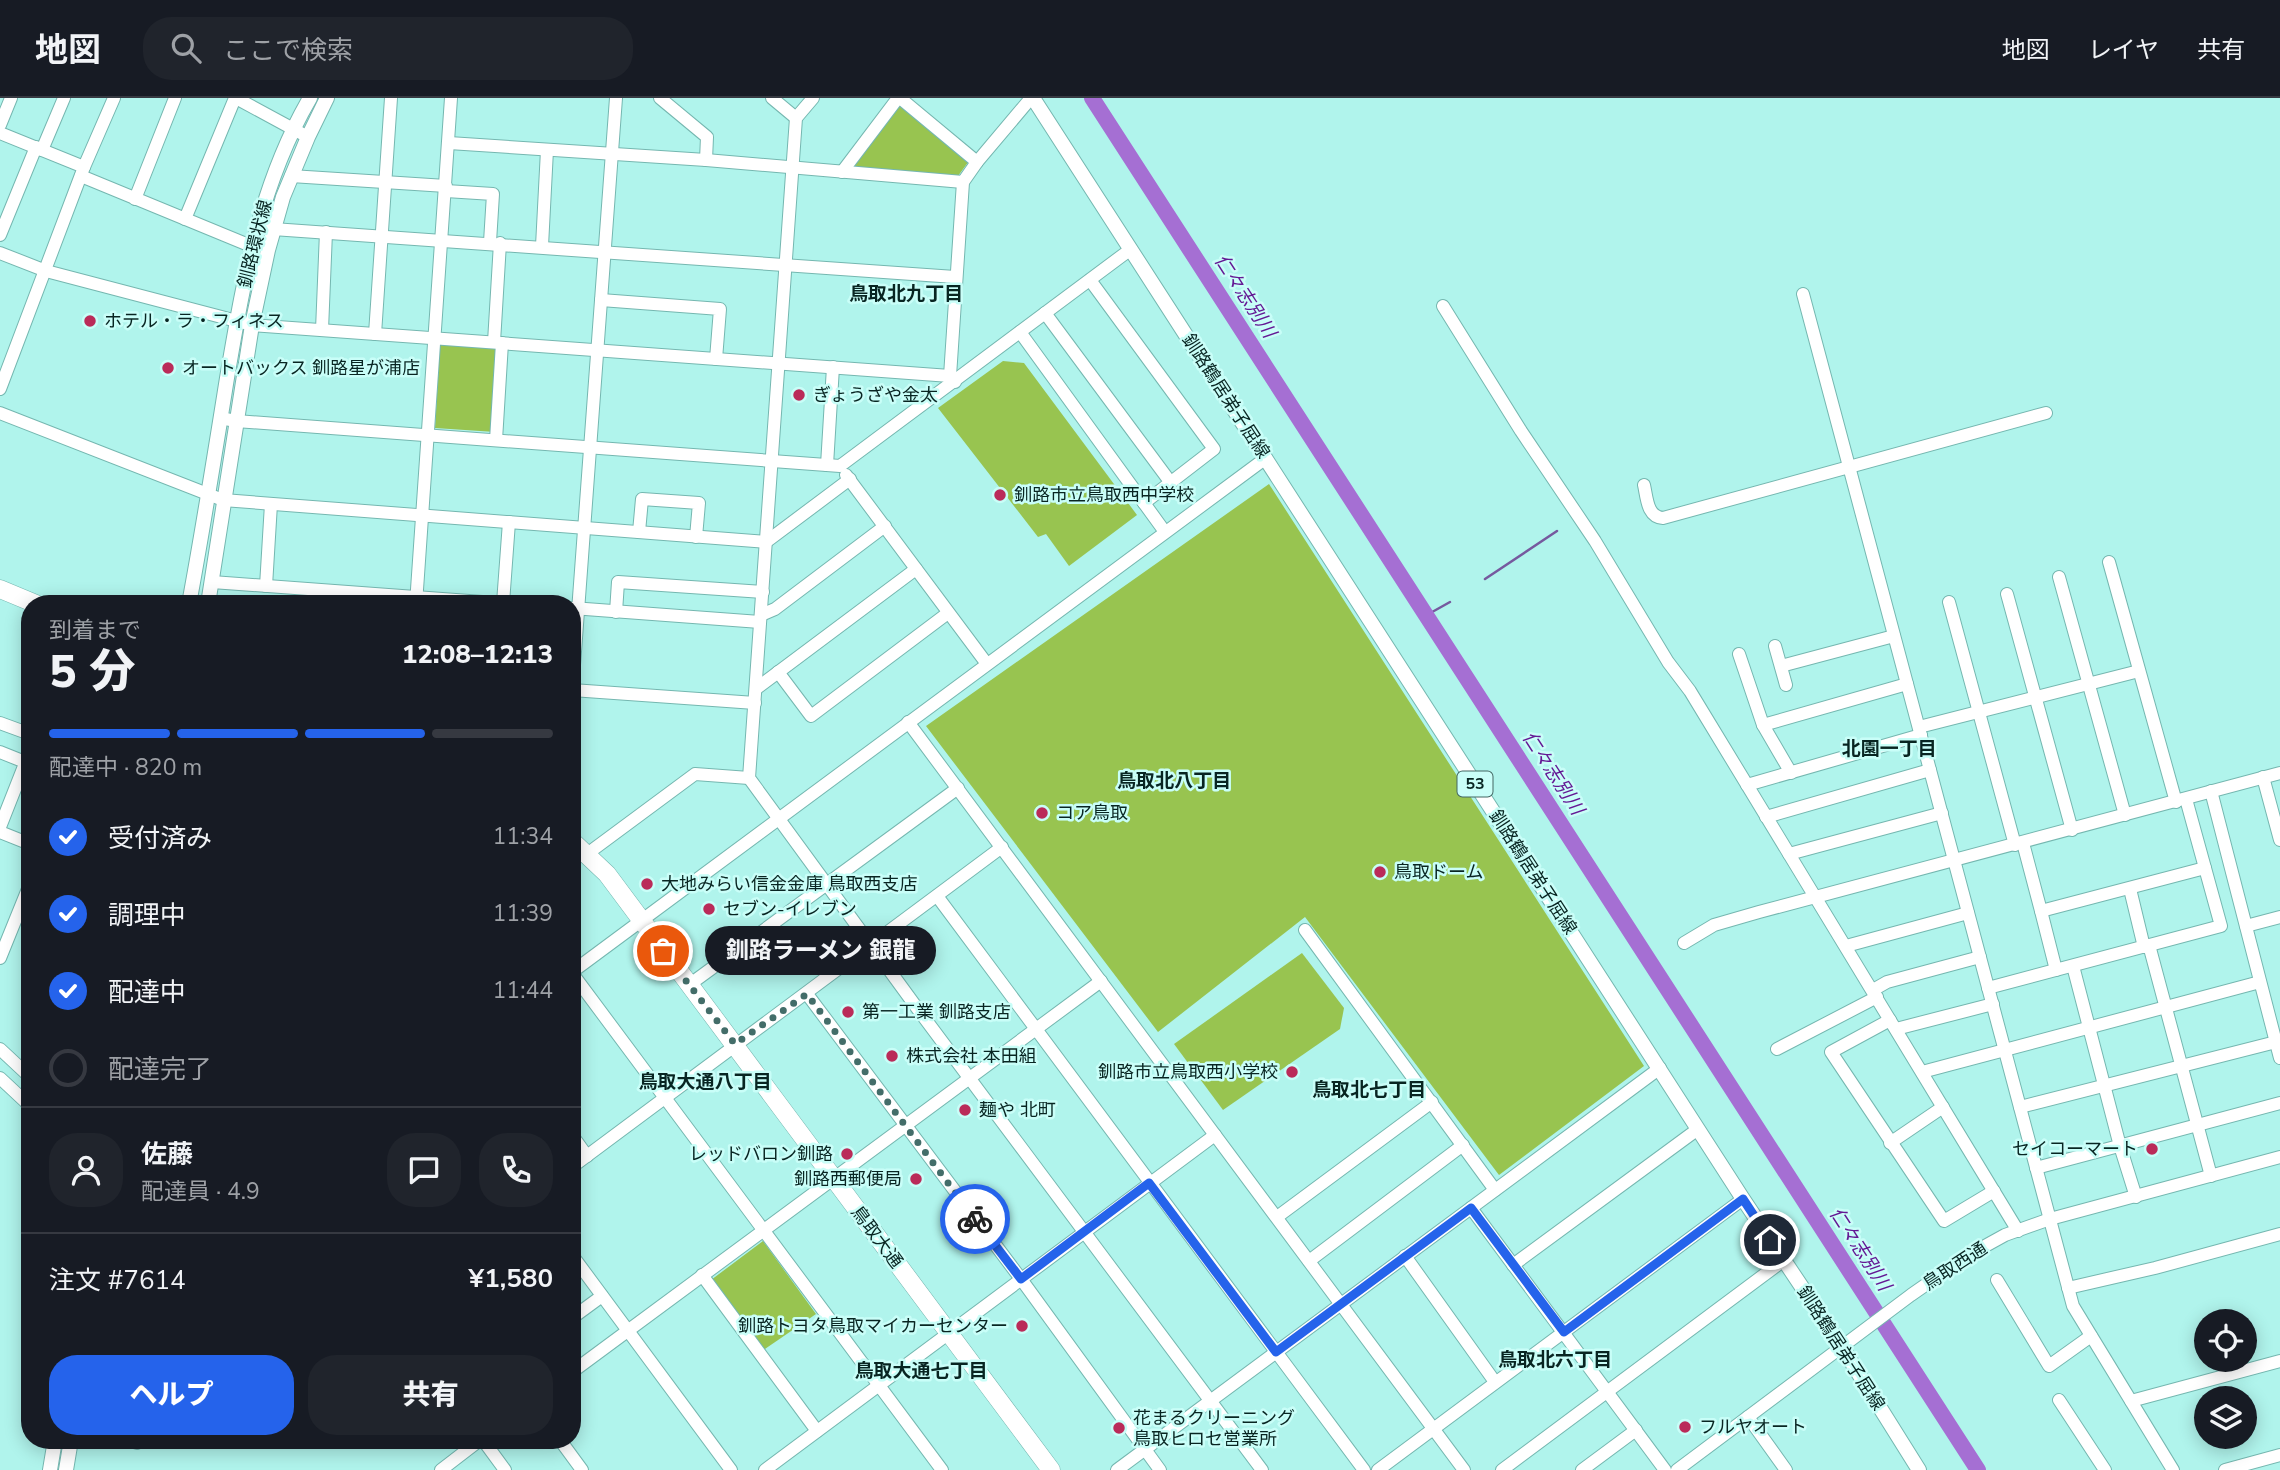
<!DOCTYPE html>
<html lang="ja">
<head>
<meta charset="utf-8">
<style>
  :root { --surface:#171b24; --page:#20242c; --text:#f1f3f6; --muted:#9ea1a6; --line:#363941; --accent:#2563eb }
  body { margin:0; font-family:"Nunito Sans","Noto Sans JP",sans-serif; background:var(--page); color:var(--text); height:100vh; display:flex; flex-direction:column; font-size:26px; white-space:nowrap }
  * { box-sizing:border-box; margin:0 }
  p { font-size:23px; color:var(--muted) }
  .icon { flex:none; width:38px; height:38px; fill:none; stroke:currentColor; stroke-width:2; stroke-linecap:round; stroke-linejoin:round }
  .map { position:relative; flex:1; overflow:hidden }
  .drawer { position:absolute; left:21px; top:497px; width:560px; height:854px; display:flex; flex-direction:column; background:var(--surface); border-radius:28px; box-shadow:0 4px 18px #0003 }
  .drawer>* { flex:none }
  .controls { position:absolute; left:2194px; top:1211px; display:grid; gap:14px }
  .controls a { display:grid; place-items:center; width:63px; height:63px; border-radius:50%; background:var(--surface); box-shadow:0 4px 18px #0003; font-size:35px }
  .pin { position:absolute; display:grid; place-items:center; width:60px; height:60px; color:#fff; margin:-30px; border:4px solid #fff; border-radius:50%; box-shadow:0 2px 7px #0007 }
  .courier { position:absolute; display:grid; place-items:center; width:70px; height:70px; margin:-35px; border:5px solid #2563eb; border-radius:50%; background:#fff; color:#222; box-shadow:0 2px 9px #0007 }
  .bubble { position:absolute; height:49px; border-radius:24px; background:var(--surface); box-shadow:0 4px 18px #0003; font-size:23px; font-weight:800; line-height:49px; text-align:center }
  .summary em { font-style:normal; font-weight:800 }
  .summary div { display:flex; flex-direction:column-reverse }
  .summary { display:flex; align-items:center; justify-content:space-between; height:119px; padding:0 28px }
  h1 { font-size:46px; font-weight:800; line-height:52px }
  .bar { display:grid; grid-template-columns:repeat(4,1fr); gap:10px 7px; align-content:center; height:84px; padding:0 28px }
  .bar i { height:9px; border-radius:5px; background:var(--line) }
  .bar .current { background:var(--accent) }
  .bar p { grid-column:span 4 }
  .line { display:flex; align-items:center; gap:18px; padding:0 28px; border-top:2px solid var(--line) }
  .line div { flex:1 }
  .round { display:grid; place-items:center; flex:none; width:74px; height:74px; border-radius:28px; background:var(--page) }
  ol { padding:0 28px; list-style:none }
  li { display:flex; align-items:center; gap:21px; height:77px }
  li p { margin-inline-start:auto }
  li .icon { padding:7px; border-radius:50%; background:var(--accent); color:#fff; stroke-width:4 }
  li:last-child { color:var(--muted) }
  li i { width:38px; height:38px; border:4px solid var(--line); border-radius:50% }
  .cta { display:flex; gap:14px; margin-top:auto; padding:14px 28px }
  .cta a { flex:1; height:80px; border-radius:28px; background:var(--accent); color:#fff; font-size:28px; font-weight:800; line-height:80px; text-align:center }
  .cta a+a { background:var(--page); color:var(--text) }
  header { display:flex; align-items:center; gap:42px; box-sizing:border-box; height:98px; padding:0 35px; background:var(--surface); border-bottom:2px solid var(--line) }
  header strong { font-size:33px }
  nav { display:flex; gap:38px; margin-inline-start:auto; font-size:24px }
  .search { width:490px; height:63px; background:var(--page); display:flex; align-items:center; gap:18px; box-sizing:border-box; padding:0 24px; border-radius:28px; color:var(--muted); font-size:26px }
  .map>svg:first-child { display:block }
  .green { fill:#98c450 }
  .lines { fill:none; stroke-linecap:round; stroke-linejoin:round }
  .stream { stroke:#76599e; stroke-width:2.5 }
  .river { stroke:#a56fd3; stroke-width:16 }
  .minor-casing { stroke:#75b7b0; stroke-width:14 }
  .major-casing { stroke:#75b7b0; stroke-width:16 }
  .highway-casing { stroke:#75b7b0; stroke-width:19 }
  .minor { stroke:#fff; stroke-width:12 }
  .major { stroke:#fff; stroke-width:14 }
  .highway { stroke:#fff; stroke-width:18 }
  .done { stroke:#436d69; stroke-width:7; stroke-dasharray:0 12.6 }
  .route { stroke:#2563eb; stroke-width:9 }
  .poi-dot { fill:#ba2b59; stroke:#c9fef8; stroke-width:2.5 }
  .labels { text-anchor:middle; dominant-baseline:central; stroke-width:5; stroke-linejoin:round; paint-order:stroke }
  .shield { fill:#c9fef8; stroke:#426662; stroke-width:2 }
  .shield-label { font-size:16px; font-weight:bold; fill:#082522 }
  .street-label { font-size:18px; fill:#082522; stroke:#c9fef8 }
  .poi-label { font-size:18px; fill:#082522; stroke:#c9fef8; text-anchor:start }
  .neighbourhood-label { font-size:19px; font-weight:bold; fill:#082522; stroke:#c9fef8 }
  .water-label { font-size:19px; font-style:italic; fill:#641994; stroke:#c9fef8 }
</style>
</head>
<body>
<header>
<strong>地図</strong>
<div class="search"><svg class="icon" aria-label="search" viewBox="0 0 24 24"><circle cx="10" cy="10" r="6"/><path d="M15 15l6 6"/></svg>ここで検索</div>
<nav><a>地図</a><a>レイヤ</a><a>共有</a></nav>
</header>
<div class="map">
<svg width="2280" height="1372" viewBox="0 0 2280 1372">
  <rect width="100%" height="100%" fill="#b0f4ec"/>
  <g class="green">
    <path d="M899 5 969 63 958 78 850 68Z"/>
    <path d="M440 246 500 250 495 334 435 330Z"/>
    <path d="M1003 263 1024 265 1137 417 1069 468 1046 436 1038 439 938 310Z"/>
    <path d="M1269 386 1644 968 1499 1077 1305 819 1158 934 926 628Z"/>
    <path d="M1302 855 1344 910 1340 931 1223 1012 1174 946Z"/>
    <path d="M763 1143 816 1216 762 1253 711 1182Z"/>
  </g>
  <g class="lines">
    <g class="stream">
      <path d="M1485 481 1557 433"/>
      <path d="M1425 518 1450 504"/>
    </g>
    <path class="river" d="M1092 0 1978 1372"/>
    <defs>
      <g id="minor">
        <path d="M236 0 308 39"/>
        <path d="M660 0 707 39 706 62"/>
        <path d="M772 0 796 20"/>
        <path d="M813 0 796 20 749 680 917 910 1262 1372"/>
        <path d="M900 0 977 64"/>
        <path d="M0 27 11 0"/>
        <path d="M0 35 84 69"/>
        <path d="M449 45 706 62 963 84"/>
        <path d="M42 52 64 0"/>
        <path d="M842 74 898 0"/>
        <path d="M81 78 251 148"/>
        <path d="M291 78 446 88"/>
        <path d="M446 93 493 96 490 144"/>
        <path d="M135 101 175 0"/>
        <path d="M185 121 235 0"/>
        <path d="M265 128 273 131 955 179"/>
        <path d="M0 137 36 49"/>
        <path d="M542 148 547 52"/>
        <path d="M0 155 46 173 252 227 950 278"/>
        <path d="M1090 182 1214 351 1144 405"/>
        <path d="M1803 196 2073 1208 2173 1372"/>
        <path d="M601 202 720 211 716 261"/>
        <path d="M1443 208 1521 333 1595 443 1668 564 1690 593 2018 1133"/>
        <path d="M1045 215 1171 385"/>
        <path d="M322 232 326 134"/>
        <path d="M1020 234 1165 434"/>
        <path d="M375 236 391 0"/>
        <path d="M494 244 500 145"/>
        <path d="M955 284 950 278 963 84 977 64 1031 0"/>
        <path d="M0 291 84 69 114 0"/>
        <path d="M0 315 223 402 766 444 850 381"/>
        <path d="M220 320 236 323 840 368 1131 151"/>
        <path d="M496 342 502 245"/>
        <path d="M827 367 833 269"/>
        <path d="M846 377 987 566"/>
        <path d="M1644 387C1647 400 1647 419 1663 420L2046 315"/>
        <path d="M639 434 642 401 699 405 696 439"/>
        <path d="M2109 464 2176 704"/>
        <path d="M2059 479 2125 717"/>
        <path d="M212 484 511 506"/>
        <path d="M266 488 271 406"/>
        <path d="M2007 496 2072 732"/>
        <path d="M1949 504 2015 747"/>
        <path d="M503 505 509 424"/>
        <path d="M416 506 451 0"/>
        <path d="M572 510 760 524"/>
        <path d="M616 514 618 484 763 494"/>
        <path d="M761 517 775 511 885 428"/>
        <path d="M1775 548 1786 587"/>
        <path d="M1739 556 1763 627 1791 675"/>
        <path d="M1781 568 1894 538"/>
        <path d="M778 574 811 618 948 515"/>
        <path d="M757 590 916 471"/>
        <path d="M572 592 755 605"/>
        <path d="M572 594 616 0"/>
        <path d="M908 624 1464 1372"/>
        <path d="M0 625 30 636"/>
        <path d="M1763 627 1907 586"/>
        <path d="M1919 629 2139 573"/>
        <path d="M0 654 25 664"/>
        <path d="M2263 679 2280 742"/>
        <path d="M1747 687 1921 637"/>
        <path d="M2211 693 2280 960"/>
        <path d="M1766 719 1930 672"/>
        <path d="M0 729 30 653"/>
        <path d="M0 734 30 746"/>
        <path d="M2023 745 2041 813 2205 770"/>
        <path d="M587 756 695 676 749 680"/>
        <path d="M1789 756 1942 715"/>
        <path d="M2130 791 2144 849"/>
        <path d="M937 798 1364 1372"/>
        <path d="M2041 813 2056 872"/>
        <path d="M2246 828 2280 819"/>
        <path d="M1305 832 1495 1092"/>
        <path d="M1684 845 1714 827 1759 814 2280 675"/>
        <path d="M2149 847 2211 1078"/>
        <path d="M1846 848 1968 815"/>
        <path d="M0 860 30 786"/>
        <path d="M2073 868 2120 1048 2136 1099"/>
        <path d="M572 874 1266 360"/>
        <path d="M572 875 942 1372"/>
        <path d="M689 887 958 690"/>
        <path d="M1988 890 2221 828 2186 701"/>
        <path d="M1873 892 1887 884 1980 859"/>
        <path d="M807 896 1021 1181 1160 1372"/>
        <path d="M1890 922 1831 954 1944 1123 1994 1093"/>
        <path d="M1896 931 1993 906"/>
        <path d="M0 951 30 979"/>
        <path d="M1777 951 1877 899"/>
        <path d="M1922 974 2260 884"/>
        <path d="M0 980 30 1008"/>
        <path d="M2020 1009 2276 944"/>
        <path d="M572 1037 587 1058"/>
        <path d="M1890 1045 1943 1009"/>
        <path d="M572 1069 1002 749"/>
        <path d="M2036 1070 2280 1005"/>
        <path d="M1471 1110 1665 1372"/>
        <path d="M1277 1119 1432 1004"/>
        <path d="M572 1157 731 1372"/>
        <path d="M1405 1158 1495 1284"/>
        <path d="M1309 1163 1463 1047"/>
        <path d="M1513 1167 1698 1031"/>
        <path d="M702 1177 817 1333"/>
        <path d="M1997 1182 2049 1268 2091 1238"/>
        <path d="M2068 1190 2155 1170 2280 1136"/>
        <path d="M572 1220 602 1198"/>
        <path d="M572 1274 1101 883"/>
        <path d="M2059 1302 2105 1372"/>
        <path d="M2131 1303 2280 1263"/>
        <path d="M1748 1319 1786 1372"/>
        <path d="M135 1342 137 1345 141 1342"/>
        <path d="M483 1342 505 1372"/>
        <path d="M560 1342 582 1372"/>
        <path d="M441 1372 480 1342"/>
        <path d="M765 1372 1215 1037"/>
        <path d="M1117 1372 1660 970"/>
        <path d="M1378 1372 1743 1101"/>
        <path d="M1502 1372 1784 1162"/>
        <path d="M1582 1372 1636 1332"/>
        <path d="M1677 1372 1911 1197 1967 1158 2005 1137 2050 1121 2280 1059"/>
        <path d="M2225 1372 2280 1357"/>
      </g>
      <g id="major">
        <path d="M1033 0 1743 1101 1842 1249 1919 1372"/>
        <path d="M189 506C203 431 215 355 227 280 244 181 259 88 310 0"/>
        <path d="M208 506 252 227 268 152 283 99 308 39 327 0"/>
        <path d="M50 1372 55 1342"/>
        <path d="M66 1372 71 1342"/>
      </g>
      <g id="highway">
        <path d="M0 491 36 506"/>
        <path d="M572 743 607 776 1051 1372"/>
      </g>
    </defs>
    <use href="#minor" class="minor-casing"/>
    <use href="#major" class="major-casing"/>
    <use href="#highway" class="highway-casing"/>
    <use href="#minor" class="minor"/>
    <use href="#major" class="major"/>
    <use href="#highway" class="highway"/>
  </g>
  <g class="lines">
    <path class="done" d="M663 853 735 946 807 896 975 1121"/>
    <path class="route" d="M975 1121 1021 1181 1149 1085 1276 1254 1471 1110 1564 1234 1743 1101 1770 1142"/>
  </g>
  <g class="poi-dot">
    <circle cx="90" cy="223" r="7"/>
    <circle cx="168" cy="270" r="7"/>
    <circle cx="799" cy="297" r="7"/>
    <circle cx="1000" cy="397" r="7"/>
    <circle cx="1042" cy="715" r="7"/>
    <circle cx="1380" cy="774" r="7"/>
    <circle cx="647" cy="786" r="7"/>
    <circle cx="709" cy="811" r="7"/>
    <circle cx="848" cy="914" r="7"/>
    <circle cx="892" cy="958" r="7"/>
    <circle cx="1292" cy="974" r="7"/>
    <circle cx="965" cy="1012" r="7"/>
    <circle cx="2152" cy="1051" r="7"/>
    <circle cx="847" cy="1056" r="7"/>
    <circle cx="916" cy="1081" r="7"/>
    <circle cx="1022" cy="1228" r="7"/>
    <circle cx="1685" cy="1329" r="7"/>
    <circle cx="1119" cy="1330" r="7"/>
  </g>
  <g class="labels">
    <rect class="shield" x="1457.5" y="673.5" width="35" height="25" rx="5"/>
    <g class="shield-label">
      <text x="1475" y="686">53</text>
    </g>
    <g class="street-label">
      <text transform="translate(255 146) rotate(-76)">釧路環状線</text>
      <text transform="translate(1226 298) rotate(57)">釧路鶴居弟子屈線</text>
      <text transform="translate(1533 774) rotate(57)">釧路鶴居弟子屈線</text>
      <text transform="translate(877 1139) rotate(53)">鳥取大通</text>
      <text transform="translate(1955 1168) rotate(-33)">鳥取西通</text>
      <text transform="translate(1841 1250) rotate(57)">釧路鶴居弟子屈線</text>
    </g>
    <g class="poi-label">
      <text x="104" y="223">ホテル・ラ・フィネス</text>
      <text x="182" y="270">オートバックス 釧路星が浦店</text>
      <text x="813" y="297">ぎょうざや金太</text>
      <text x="1014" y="397">釧路市立鳥取西中学校</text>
      <text x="1056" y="715">コア鳥取</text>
      <text x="1394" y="774">鳥取ドーム</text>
      <text x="661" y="786">大地みらい信金金庫 鳥取西支店</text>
      <text x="723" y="811">セブン-イレブン</text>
      <text x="862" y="914">第一工業 釧路支店</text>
      <text x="906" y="958">株式会社 本田組</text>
      <text x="1278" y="974" text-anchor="end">釧路市立鳥取西小学校</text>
      <text x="979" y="1012">麺や 北町</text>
      <text x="2138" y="1051" text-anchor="end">セイコーマート</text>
      <text x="833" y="1056" text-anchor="end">レッドバロン釧路</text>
      <text x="902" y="1081" text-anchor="end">釧路西郵便局</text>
      <text x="1008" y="1228" text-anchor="end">釧路トヨタ鳥取マイカーセンター</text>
      <text x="1133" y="1320">花まるクリーニング<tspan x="1133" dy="21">鳥取ヒロセ営業所</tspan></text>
      <text x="1699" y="1329">フルヤオート</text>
    </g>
    <g class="neighbourhood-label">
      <text x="906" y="196">鳥取北九丁目</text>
      <text x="1889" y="651">北園一丁目</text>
      <text x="1174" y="683">鳥取北八丁目</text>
      <text x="705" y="984">鳥取大通八丁目</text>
      <text x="1369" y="992">鳥取北七丁目</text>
      <text x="1555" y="1262">鳥取北六丁目</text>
      <text x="921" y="1273">鳥取大通七丁目</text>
    </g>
    <g class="water-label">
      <text transform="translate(1245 198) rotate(57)">仁々志別川</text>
      <text transform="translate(1553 675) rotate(57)">仁々志別川</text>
      <text transform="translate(1860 1151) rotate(57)">仁々志別川</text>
    </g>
  </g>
</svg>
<div class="controls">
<a><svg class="icon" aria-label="locate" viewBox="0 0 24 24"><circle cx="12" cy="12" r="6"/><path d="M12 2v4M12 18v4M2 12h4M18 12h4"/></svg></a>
<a><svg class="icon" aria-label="layers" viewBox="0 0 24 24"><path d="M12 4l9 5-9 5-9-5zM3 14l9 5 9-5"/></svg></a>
</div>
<div class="pin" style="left:663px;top:853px;background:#ea580c"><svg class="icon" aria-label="bag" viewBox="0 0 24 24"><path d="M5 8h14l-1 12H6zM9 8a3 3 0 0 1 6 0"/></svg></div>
<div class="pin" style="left:1770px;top:1142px;background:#1f2937"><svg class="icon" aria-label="home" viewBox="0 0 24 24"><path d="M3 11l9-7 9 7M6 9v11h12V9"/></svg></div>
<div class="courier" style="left:975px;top:1121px"><svg class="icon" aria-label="bike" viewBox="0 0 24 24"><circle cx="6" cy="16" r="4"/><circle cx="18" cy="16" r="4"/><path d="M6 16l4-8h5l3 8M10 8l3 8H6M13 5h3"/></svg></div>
<div class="bubble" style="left:705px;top:828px;width:231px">釧路ラーメン 銀龍</div>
<section class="drawer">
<div class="summary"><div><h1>5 分</h1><p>到着まで</p></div><em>12:08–12:13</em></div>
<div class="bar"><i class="current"></i><i class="current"></i><i class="current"></i><i></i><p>配達中 · 820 m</p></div>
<ol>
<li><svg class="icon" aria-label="check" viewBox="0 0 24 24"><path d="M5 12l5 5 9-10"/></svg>受付済み<p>11:34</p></li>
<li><svg class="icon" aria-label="check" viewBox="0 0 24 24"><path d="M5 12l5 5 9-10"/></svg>調理中<p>11:39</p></li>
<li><svg class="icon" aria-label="check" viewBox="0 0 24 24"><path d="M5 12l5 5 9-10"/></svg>配達中<p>11:44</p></li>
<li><i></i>配達完了</li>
</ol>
<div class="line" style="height:126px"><a class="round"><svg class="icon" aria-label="person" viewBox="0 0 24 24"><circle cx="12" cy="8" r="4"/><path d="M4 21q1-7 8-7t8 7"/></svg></a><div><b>佐藤</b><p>配達員 · 4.9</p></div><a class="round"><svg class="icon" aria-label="chat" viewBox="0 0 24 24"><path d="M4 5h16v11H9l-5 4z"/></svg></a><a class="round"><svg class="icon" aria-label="phone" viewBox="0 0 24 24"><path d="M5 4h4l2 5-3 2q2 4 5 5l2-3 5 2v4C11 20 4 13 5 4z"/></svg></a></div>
<div class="line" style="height:91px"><div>注文 #7614</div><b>¥1,580</b></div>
<div class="cta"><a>ヘルプ</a><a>共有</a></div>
</section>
</div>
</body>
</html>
